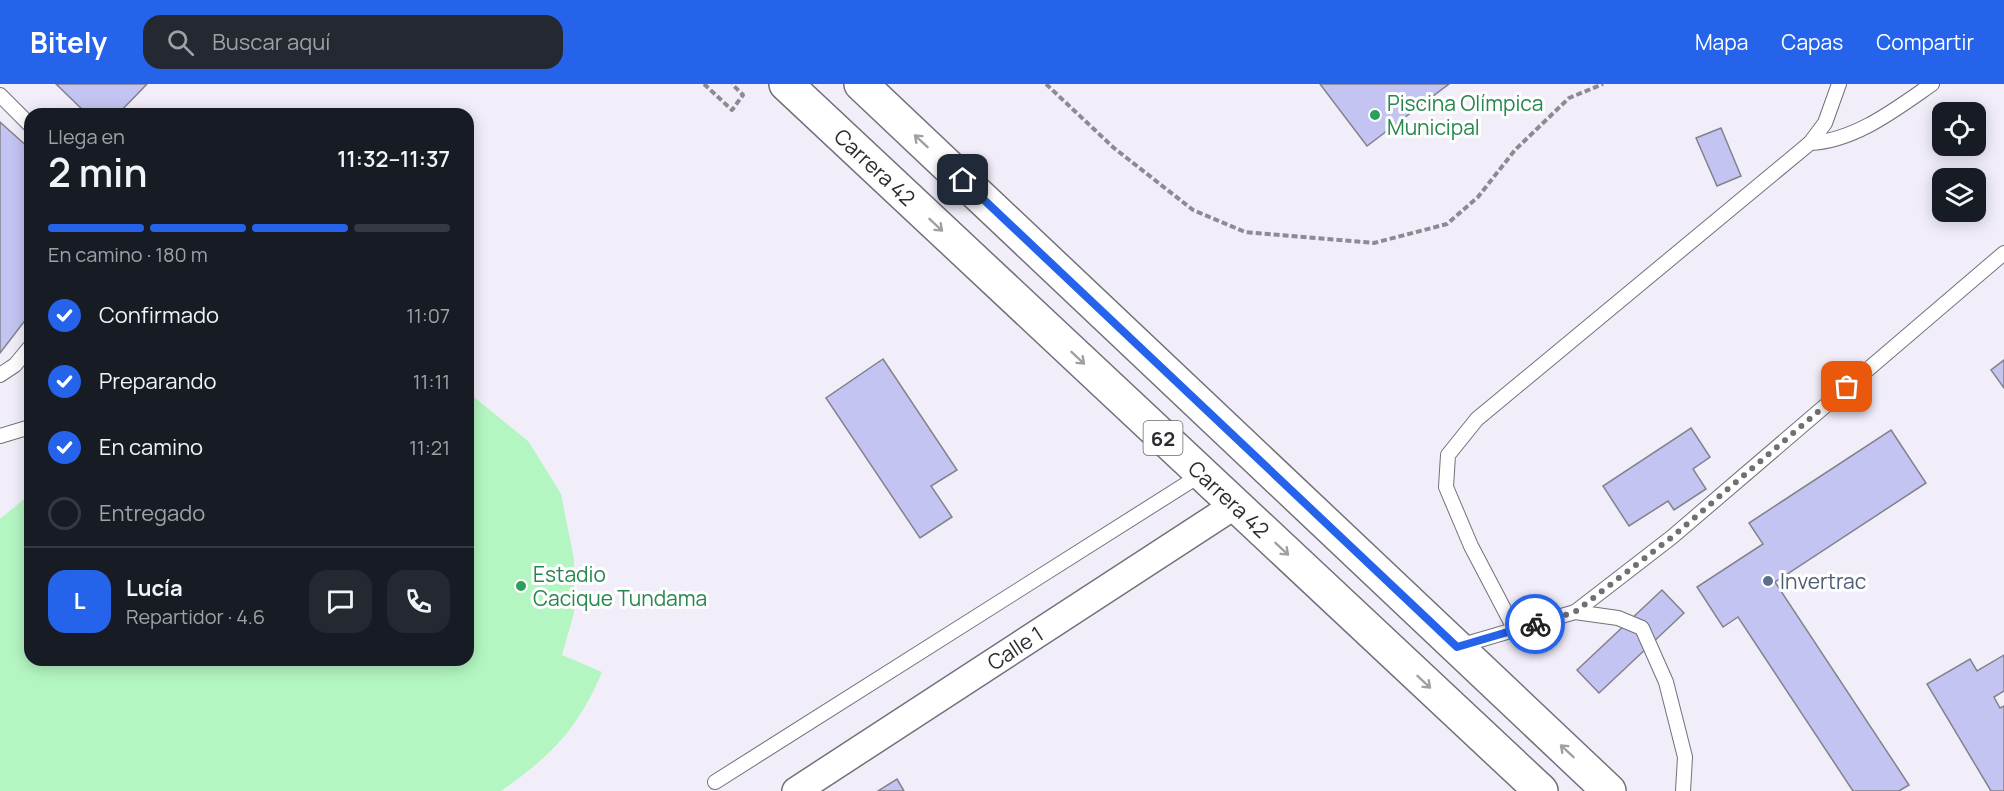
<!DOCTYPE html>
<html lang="es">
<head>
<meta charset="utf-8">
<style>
  :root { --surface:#171b24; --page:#242831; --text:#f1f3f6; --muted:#9ea1a6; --line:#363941; --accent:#2563eb }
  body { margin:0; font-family:Manrope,sans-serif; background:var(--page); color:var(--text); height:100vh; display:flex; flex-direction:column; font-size:22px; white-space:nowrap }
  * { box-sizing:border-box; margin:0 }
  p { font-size:20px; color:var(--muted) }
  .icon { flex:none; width:33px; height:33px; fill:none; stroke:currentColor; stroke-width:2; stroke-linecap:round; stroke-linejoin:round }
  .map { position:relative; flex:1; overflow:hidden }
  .side { position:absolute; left:24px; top:24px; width:450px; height:558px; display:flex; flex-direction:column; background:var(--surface); border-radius:18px; box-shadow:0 3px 15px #0003 }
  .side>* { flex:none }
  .buttons { position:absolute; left:1932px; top:18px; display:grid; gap:12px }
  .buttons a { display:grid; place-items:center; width:54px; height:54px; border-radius:12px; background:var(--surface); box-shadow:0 3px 15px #0003; font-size:30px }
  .pin { position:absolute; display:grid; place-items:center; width:51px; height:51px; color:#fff; margin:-26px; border-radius:12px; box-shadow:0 3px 9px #0006 }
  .courier { position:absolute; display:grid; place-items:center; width:60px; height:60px; margin:-30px; border:4px solid #2563eb; border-radius:50%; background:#fff; color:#222; box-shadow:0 2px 8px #0007 }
  .summary em { font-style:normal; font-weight:600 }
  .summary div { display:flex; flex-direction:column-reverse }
  .summary { display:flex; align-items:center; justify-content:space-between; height:102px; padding:0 24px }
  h1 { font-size:39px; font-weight:600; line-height:45px }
  .bar { display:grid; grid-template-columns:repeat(4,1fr); gap:9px 6px; align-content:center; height:72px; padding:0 24px }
  .bar i { height:8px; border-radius:4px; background:var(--line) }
  .bar .on { background:var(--accent) }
  .bar p { grid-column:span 4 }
  .line { display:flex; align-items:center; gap:15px; padding:0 24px; border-top:2px solid var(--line) }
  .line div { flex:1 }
  .round { display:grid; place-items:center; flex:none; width:63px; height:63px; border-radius:18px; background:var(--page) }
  ol { padding:0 24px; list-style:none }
  li { display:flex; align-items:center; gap:18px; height:66px }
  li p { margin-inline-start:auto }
  li .icon { padding:6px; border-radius:50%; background:var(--accent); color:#fff; stroke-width:4 }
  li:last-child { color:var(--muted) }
  li i { width:33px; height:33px; border:3px solid var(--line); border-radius:50% }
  header { display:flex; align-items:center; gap:36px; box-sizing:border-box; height:84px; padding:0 30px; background:var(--accent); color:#fff }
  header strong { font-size:28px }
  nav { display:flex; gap:33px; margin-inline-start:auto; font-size:21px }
  .search { width:420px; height:54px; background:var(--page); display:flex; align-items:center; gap:15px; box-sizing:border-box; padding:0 21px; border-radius:18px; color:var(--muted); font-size:22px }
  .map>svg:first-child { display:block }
  .green { fill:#b4f6c2 }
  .building { fill:#c3c4f2; stroke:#82828d; stroke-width:1.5 }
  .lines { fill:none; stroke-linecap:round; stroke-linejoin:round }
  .lane-casing { stroke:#72707a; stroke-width:16 }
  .street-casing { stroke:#72707a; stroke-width:30 }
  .highway-casing { stroke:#72707a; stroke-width:36 }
  .path { stroke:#8c8a92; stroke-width:4; stroke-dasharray:6 3; stroke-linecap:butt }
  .lane { stroke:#fff; stroke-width:14 }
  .street { stroke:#fff; stroke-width:27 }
  .highway { stroke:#fff; stroke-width:33 }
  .oneway { stroke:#a09fa1 }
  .done { stroke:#706f75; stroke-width:6; stroke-dasharray:0 10.8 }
  .route { stroke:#2563eb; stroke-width:8 }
  .leisure-dot { fill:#2e9e5b; stroke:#fefefe; stroke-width:2 }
  .service-dot { fill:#5c6f8a; stroke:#fefefe; stroke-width:2 }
  .labels { text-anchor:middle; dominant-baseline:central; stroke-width:6; stroke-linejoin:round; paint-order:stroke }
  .shield { fill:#fefefe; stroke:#6a6a6c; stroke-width:1.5 }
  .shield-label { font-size:20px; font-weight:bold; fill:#2b2a2e }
  .leisure-label { font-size:21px; fill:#27864d; stroke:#fefefe; text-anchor:start }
  .street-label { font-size:21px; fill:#2b2a2e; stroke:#fefefe }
  .service-label { font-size:21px; fill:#4e5e75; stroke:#fefefe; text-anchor:start }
</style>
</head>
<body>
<header>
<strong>Bitely</strong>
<div class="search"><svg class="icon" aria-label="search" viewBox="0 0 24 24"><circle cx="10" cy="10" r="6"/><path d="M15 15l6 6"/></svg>Buscar aquí</div>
<nav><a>Mapa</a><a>Capas</a><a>Compartir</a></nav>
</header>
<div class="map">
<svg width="2004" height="707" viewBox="0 0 2004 707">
  <rect width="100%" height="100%" fill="#f1eefa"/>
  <path class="green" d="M468 308 529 358 561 410 574 475V529L562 571 602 588C578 645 551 672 501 707H0V435L30 410V576H468Z"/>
  <g class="building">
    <path d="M56 0H147L118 30H87Z"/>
    <path d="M1320 0H1449L1367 62Z"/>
    <path d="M0 38 30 65V230L0 269Z"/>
    <path d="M1721 44 1741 92 1717 102 1696 54Z"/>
    <path d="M883 275 957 386 931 402 952 433 920 454 826 314Z"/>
    <path d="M2004 276V304L1991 286Z"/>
    <path d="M1691 344 1710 373 1693 385 1706 405 1674 426 1668 417 1629 442 1603 402Z"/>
    <path d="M1891 346 1926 399 1775 498 1909 701 1899 707H1853L1738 533 1723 543 1697 503 1763 460 1749 439Z"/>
    <path d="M1662 506 1684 529 1599 609 1577 586Z"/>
    <path d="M2004 571V607L1994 613 2000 624 2004 622V707H1991L1927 600 1970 575 1977 587Z"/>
    <path d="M897 695 904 707H878Z"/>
  </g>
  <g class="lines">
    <defs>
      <g id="lane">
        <path d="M0 11 30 41"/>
        <path d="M1810 59C1855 57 1896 25 1932 0"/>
        <path d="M0 291 15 281 30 263"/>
        <path d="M0 352 30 343"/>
        <path d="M1575 528 1672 453 2004 169"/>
        <path d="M1515 546 1471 462 1446 403 1448 371 1477 335 1810 59 1825 39 1839 0"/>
        <path d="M1459 562 1575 528 1618 534 1642 544 1666 598 1685 673 1683 707"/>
        <path d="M715 698 1202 390"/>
      </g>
      <path id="street" d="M796 707 1235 421"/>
      <g id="highway">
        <path d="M786 0 1541 707"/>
        <path d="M861 0 1609 707"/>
      </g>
    </defs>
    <use href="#lane" class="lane-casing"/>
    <use href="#street" class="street-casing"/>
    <use href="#highway" class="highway-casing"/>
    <g class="path">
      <path d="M704 0 732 26 743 11 732 0"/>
      <path d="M1046 0 1114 64 1193 126 1245 148 1374 159 1447 140 1478 113 1515 66 1569 14 1603 0"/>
    </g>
    <use href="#lane" class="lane"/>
    <use href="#street" class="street"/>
    <use href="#highway" class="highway"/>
  </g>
  <defs><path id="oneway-shaft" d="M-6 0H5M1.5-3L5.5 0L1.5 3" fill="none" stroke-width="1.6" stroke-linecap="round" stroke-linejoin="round" transform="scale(1.5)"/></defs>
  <g class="oneway">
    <use href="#oneway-shaft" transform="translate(921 57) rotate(-137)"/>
    <use href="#oneway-shaft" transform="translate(936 141) rotate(43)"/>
    <use href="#oneway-shaft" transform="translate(1078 274) rotate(43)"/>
    <use href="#oneway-shaft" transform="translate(1282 465) rotate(43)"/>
    <use href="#oneway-shaft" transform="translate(1424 598) rotate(43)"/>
    <use href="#oneway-shaft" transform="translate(1567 667) rotate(-137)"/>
  </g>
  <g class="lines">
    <path class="done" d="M1535 540 1575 528 1672 453 1847 303"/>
    <path class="route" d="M963 96 1457 563 1535 540"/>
  </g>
  <g class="leisure-dot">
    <circle cx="1375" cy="31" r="6"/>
    <circle cx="521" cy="502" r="6"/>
  </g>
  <circle class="service-dot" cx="1768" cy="497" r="6"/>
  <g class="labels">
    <rect class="shield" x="1143.5" y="337" width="39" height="34" rx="4.5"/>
    <g class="shield-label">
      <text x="1163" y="354">62</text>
    </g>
    <g class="leisure-label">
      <text x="1387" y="19">Piscina Olímpica<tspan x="1387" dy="24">Municipal</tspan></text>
      <text x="533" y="490">Estadio<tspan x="533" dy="24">Cacique Tundama</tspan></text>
    </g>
    <g class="street-label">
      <text transform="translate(875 83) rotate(43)">Carrera 42</text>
      <text transform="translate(1229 415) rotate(43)">Carrera 42</text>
      <text transform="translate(1015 564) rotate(-33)">Calle 1</text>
    </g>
    <g class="service-label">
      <text x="1780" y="497">Invertrac</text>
    </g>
  </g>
</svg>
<div class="buttons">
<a><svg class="icon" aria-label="locate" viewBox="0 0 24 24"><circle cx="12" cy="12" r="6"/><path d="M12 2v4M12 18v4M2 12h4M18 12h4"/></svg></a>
<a><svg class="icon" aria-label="layers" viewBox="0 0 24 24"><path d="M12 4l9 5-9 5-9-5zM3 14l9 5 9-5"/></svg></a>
</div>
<div class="pin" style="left:1847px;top:303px;background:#ea580c"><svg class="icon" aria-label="bag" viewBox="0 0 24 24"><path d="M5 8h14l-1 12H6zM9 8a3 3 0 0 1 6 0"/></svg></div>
<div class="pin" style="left:963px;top:96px;background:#1f2937"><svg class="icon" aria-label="home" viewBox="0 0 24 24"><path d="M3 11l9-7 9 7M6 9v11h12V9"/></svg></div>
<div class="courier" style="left:1535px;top:540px"><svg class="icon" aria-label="bike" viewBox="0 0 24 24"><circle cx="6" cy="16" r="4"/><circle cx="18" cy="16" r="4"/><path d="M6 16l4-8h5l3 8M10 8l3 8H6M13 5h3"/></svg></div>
<section class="side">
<div class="summary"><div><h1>2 min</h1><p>Llega en</p></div><em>11:32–11:37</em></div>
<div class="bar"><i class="on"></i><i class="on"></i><i class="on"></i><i></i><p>En camino · 180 m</p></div>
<ol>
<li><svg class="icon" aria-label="check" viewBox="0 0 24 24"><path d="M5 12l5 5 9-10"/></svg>Confirmado<p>11:07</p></li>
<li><svg class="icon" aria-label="check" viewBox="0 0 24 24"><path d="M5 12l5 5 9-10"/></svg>Preparando<p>11:11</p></li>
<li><svg class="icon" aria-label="check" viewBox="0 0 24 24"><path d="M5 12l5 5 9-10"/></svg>En camino<p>11:21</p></li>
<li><i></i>Entregado</li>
</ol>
<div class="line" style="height:108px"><b class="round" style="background:var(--accent);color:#fff">L</b><div><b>Lucía</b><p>Repartidor · 4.6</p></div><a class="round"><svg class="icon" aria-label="chat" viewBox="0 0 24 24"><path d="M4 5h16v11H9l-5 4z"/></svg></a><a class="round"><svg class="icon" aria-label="phone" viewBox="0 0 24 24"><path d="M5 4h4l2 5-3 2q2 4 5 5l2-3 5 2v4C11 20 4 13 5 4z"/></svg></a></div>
</section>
</div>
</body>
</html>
